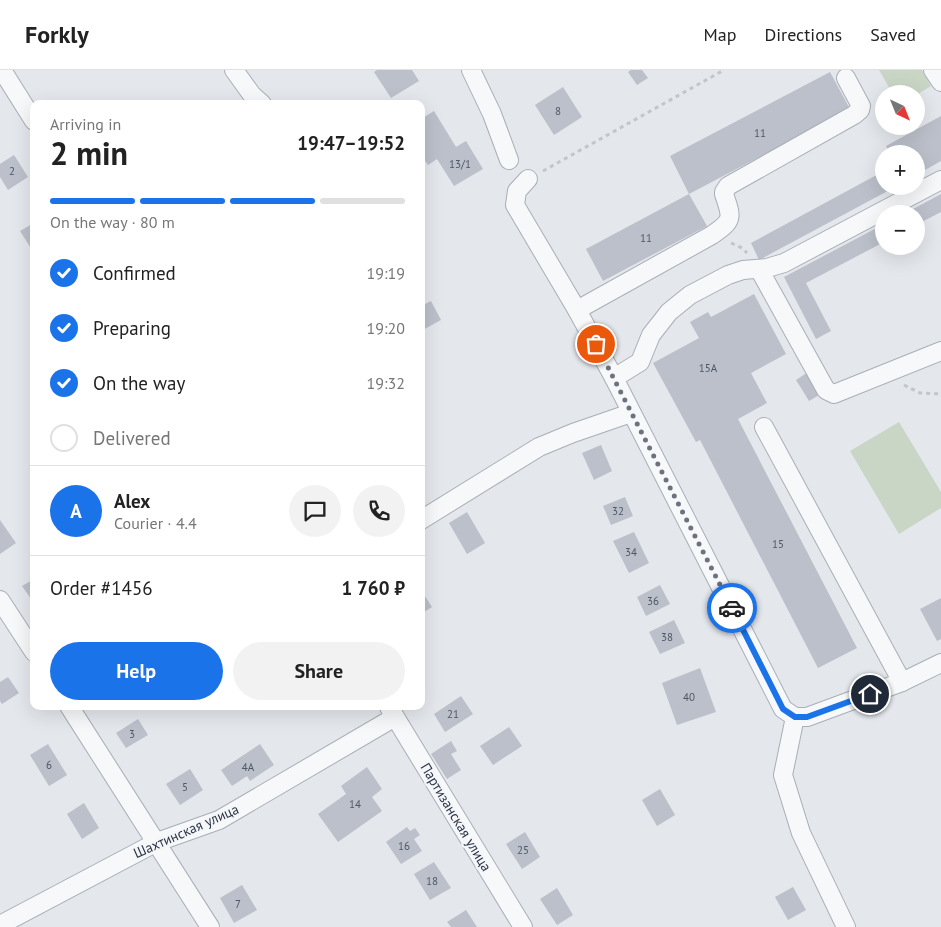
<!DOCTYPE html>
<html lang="en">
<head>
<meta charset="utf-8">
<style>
  :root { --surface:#fff; --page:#f2f2f2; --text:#222; --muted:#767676; --line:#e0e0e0; --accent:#1a73e8 }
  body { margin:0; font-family:"PT Sans",sans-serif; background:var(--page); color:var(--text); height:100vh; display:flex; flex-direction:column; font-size:19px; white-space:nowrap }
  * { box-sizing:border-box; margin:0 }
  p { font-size:16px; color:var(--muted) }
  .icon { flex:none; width:28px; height:28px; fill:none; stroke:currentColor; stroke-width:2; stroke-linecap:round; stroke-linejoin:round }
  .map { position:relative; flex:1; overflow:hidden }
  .panel { position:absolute; left:30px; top:30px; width:395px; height:610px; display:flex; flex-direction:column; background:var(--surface); border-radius:10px; box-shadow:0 5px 20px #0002 }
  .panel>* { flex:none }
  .needle { width:32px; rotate:137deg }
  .tools { position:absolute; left:875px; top:15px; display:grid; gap:10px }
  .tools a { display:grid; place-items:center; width:50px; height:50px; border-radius:50%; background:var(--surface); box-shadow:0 5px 20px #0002; font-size:25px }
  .pin { position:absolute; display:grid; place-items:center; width:42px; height:42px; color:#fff; margin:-21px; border:2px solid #fff; border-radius:50%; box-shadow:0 1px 5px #0007 }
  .courier { position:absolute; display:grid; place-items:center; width:50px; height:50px; margin:-25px; border:4px solid #1a73e8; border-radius:50%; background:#fff; color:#222; box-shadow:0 1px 6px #0007 }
  .overview em { font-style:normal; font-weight:600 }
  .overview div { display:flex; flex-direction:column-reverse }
  .overview { display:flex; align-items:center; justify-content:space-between; height:85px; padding:0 20px }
  h1 { font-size:32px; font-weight:600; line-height:38px }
  .bar { display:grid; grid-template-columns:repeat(4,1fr); gap:8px 5px; align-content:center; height:60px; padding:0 20px }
  .bar i { height:6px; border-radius:4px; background:var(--line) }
  .bar .active { background:var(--accent) }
  .bar p { grid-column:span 4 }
  .line { display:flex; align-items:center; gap:12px; padding:0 20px; border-top:1px solid var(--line) }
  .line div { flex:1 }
  .round { display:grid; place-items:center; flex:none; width:52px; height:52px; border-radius:26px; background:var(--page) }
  ol { padding:0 20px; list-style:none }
  li { display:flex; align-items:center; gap:15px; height:55px }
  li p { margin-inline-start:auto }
  li .icon { padding:5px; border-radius:50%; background:var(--accent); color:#fff; stroke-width:4 }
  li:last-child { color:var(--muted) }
  li i { width:28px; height:28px; border:2px solid var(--line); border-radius:50% }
  .action { display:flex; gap:10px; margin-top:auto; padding:10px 20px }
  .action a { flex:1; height:58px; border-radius:30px; background:var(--accent); color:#fff; font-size:20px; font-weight:600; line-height:58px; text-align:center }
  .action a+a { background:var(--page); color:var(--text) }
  header { display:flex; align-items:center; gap:30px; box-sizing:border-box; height:70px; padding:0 25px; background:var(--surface); border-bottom:1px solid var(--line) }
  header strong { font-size:24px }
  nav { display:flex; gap:28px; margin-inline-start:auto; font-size:18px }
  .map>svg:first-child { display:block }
  .green { fill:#c9d6c5 }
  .building { fill:#bbc0ca }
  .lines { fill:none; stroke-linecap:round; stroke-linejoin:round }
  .minor-casing { stroke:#a9aeb7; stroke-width:20 }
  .path { stroke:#c2c5cb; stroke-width:3; stroke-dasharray:4 4; stroke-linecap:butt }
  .minor { stroke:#f7f8fa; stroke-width:18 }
  .done { stroke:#6c737f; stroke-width:5; stroke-dasharray:0 9 }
  .route { stroke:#1a73e8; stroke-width:6 }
  .labels { text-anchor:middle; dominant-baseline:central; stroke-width:4.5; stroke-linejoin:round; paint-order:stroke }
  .number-label { font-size:11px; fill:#4f5766 }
  .street-label { font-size:14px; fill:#2b3445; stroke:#f4f6f9 }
</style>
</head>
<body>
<header>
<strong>Forkly</strong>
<nav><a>Map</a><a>Directions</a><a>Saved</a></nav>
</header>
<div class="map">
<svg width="941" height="857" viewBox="0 0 941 857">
  <rect width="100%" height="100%" fill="#e4e7ec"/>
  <g class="green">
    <path d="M879 0H922L931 16 916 25 893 24Z"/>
    <path d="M899 352 941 422V438L899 464 850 381Z"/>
  </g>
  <g class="building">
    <path d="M377 0H412L419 11 391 28 374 2Z"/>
    <path d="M631 0H642L648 8 637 15 628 2Z"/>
    <path d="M830 2 850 39 689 124 670 86Z"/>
    <path d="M563 17 582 47 554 65 535 35Z"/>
    <path d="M434 41 456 77 466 71 483 99 454 116 437 89 428 95 421 85V49Z"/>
    <path d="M941 46V91L916 105V84H890L886 76Z"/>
    <path d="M14 85 28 107 8 120 0 107V94Z"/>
    <path d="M884 101V116H897L759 190 751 173Z"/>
    <path d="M689 124 707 156 603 211 586 179Z"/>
    <path d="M941 124V142L916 155V144H904Z"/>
    <path d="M34 153V183L20 161Z"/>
    <path d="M884 154V172L806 213 831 261 816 269 784 207Z"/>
    <path d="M754 224 786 284 751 303 767 333 738 349 857 578 818 598 700 370 696 372 653 293 699 268 690 252 708 242 711 247Z"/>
    <path d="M431 231 441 250 421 261V236Z"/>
    <path d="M808 302 821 324 809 331 796 310Z"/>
    <path d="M601 375 612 401 594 410 582 383Z"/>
    <path d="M625 427 633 446 611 455 603 436Z"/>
    <path d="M467 442 485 473 467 484 449 453Z"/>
    <path d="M0 450 16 473 0 484Z"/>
    <path d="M634 462 649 493 629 503 613 471Z"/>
    <path d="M34 509V533L22 516Z"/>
    <path d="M660 515 670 534 646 546 637 527Z"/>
    <path d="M421 520 432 537 421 544Z"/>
    <path d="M941 528V569L937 571 920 539Z"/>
    <path d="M674 550 685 573 660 584 649 562Z"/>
    <path d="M700 598 716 642 677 655 662 613Z"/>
    <path d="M8 607 19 623 2 634 0 631V612Z"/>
    <path d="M461 626 473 644 445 662 434 644Z"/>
    <path d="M138 649 148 665 126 678 116 663Z"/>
    <path d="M509 657 522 676 493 695 480 676Z"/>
    <path d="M451 671 457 681 451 684 461 700 447 709 431 684Z"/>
    <path d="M48 674 67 705 49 716 30 685Z"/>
    <path d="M260 674 274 695 250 711 247 706 232 716 221 700Z"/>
    <path d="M367 697 382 719 372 727 382 741 338 772 318 744 346 724 341 716Z"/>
    <path d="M190 699 203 720 180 735 166 714Z"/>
    <path d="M660 719 675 745 657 756 642 730Z"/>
    <path d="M84 733 99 758 82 769 67 744Z"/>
    <path d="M407 757 410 761 415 758 420 765 414 769 422 781 401 794 386 772Z"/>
    <path d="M525 762 540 787 522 799 506 774Z"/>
    <path d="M434 792 451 818 430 830 414 804Z"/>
    <path d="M242 815 257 840 234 853 220 828Z"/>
    <path d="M793 817 806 840 788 850 775 827Z"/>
    <path d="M557 818 573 845 557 855 540 829Z"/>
    <path d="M466 840 477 857H451L447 852Z"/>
  </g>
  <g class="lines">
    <defs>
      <g id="minor">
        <path d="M2 0 34 51"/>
        <path d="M234 0 252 25 262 34"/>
        <path d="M471 0 492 44 509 90"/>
        <path d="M933 0 941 12"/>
        <path d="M528 109 517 121 515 135 577 240 614 308 783 639 795 647H807L902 612 941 593"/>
        <path d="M759 199 826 320 834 324 941 281"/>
        <path d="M577 240 712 165C734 150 732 148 724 124V122L728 116 854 45 860 40 861 36 846 8"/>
        <path d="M614 308 640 292 651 265 669 242 690 225 728 205 743 200 767 198 784 193 941 110"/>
        <path d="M764 357 902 612"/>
        <path d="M421 450 539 377 573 363 631 343"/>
        <path d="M0 530 34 582"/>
        <path d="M69 636 210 857"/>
        <path d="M389 637 523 857"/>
        <path d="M795 647 783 705 801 763 846 857"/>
        <path d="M0 855 157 772 219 750 395 647"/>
      </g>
    </defs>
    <use href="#minor" class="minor-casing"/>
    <g class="path">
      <path d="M543 101 724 0"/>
      <path d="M731 173 742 178 747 183"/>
      <path d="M904 315 920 323 941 324"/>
    </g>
    <use href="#minor" class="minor"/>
  </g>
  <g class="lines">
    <path class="done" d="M596 274 732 538"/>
    <path class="route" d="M732 538 783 639 795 647H807L870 624"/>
  </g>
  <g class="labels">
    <g class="number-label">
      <text x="558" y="41">8</text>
      <text x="760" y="63">11</text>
      <text x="460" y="94">13/1</text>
      <text x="12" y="101">2</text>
      <text x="646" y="168">11</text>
      <text x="708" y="298">15А</text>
      <text x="618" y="441">32</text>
      <text x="778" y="474">15</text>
      <text x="631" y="482">34</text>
      <text x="653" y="531">36</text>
      <text x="667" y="567">38</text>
      <text x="689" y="627">40</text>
      <text x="453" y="644">21</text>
      <text x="132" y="664">3</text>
      <text x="49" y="695">6</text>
      <text x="248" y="697">4А</text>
      <text x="185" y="717">5</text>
      <text x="355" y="734">14</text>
      <text x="404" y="776">16</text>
      <text x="523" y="780">25</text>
      <text x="432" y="811">18</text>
      <text x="238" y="834">7</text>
    </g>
    <g class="street-label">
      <text transform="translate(456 747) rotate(59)">Партизанская улица</text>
      <text transform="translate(186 761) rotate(-24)">Шахтинская улица</text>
    </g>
  </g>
</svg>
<div class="tools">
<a><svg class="needle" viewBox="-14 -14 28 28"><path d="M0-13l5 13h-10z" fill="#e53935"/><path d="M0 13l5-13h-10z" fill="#767676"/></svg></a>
<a>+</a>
<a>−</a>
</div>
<div class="pin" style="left:596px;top:274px;background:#ea580c"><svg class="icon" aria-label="bag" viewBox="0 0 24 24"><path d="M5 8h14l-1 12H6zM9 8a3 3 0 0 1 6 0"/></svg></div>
<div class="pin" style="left:870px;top:624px;background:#1f2937"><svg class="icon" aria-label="home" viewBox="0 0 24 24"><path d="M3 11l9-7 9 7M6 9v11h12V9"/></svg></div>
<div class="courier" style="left:732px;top:538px"><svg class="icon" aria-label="car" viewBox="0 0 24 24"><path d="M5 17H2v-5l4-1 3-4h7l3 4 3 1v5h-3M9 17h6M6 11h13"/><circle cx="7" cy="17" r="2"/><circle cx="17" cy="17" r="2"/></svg></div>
<section class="panel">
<div class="overview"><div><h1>2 min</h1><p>Arriving in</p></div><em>19:47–19:52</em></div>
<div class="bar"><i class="active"></i><i class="active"></i><i class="active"></i><i></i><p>On the way · 80 m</p></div>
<ol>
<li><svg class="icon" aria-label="check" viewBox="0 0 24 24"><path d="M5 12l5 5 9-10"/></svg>Confirmed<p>19:19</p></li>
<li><svg class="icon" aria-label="check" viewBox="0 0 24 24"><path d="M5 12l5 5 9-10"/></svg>Preparing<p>19:20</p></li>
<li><svg class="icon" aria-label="check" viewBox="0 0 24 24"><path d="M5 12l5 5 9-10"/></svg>On the way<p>19:32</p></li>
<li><i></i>Delivered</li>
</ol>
<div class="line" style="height:90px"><b class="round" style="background:var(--accent);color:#fff">A</b><div><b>Alex</b><p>Courier · 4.4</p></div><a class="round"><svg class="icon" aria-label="chat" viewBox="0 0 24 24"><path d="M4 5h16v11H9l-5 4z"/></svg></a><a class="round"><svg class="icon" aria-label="phone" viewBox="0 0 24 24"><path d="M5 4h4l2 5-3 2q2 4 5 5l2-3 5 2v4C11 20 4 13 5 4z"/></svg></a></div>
<div class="line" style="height:65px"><div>Order #1456</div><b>1 760 ₽</b></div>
<div class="action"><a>Help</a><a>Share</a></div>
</section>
</div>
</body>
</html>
